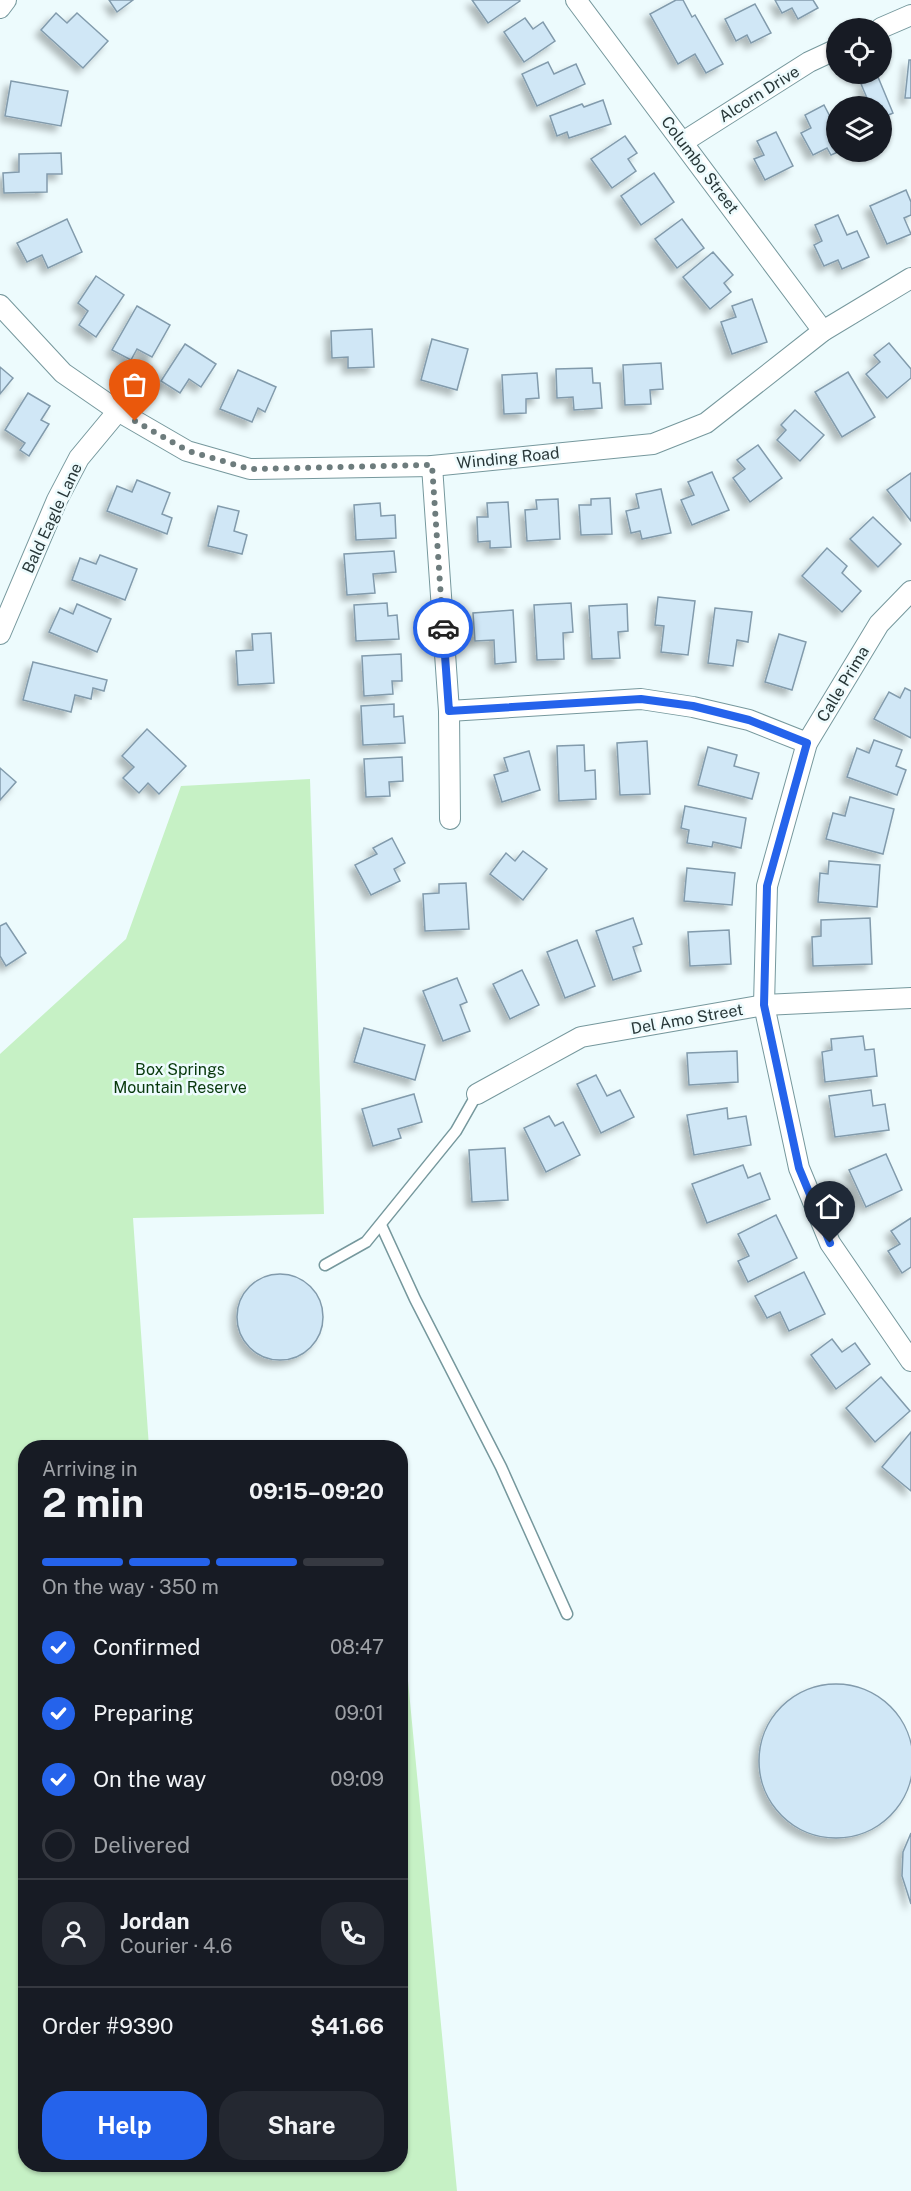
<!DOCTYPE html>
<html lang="en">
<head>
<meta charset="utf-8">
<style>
  :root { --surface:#171b24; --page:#242831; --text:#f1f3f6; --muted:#9ea1a6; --line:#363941; --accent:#2563eb }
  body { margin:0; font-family:"Public Sans",sans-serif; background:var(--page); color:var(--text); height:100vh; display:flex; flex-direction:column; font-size:22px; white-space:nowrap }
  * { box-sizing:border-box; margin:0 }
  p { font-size:20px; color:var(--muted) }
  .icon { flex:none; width:33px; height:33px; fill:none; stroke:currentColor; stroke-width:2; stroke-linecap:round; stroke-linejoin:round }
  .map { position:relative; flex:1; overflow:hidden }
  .panel { position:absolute; left:18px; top:1440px; width:390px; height:732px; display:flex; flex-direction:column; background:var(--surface); border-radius:24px; box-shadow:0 2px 4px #0004 }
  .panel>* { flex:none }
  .controls { position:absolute; left:826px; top:18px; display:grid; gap:12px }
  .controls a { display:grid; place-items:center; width:66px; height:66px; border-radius:50%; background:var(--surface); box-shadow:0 2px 4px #0004; font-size:30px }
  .pin { position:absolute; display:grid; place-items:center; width:51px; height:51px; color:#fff; margin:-62px -26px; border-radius:50% 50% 50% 0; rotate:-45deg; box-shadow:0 0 6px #0007 }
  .pin .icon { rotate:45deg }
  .courier { position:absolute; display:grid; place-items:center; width:60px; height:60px; margin:-30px; border:4px solid #2563eb; border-radius:50%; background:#fff; color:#222; box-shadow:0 2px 8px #0007 }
  .headline em { font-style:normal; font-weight:700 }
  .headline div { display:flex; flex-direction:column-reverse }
  .headline { display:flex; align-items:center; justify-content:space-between; height:102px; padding:0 24px }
  h1 { font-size:39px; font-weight:700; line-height:45px }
  .bar { display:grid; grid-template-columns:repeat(4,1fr); gap:9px 6px; align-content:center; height:72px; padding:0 24px }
  .bar i { height:8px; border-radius:4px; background:var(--line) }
  .bar .selected { background:var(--accent) }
  .bar p { grid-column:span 4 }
  .line { display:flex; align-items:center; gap:15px; padding:0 24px; border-top:2px solid var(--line) }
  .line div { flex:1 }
  .round { display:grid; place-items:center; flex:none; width:63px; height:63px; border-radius:24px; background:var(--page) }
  ol { padding:0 24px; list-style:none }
  li { display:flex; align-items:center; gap:18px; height:66px }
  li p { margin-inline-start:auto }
  li .icon { padding:6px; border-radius:50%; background:var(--accent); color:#fff; stroke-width:4 }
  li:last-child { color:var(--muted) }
  li i { width:33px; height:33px; border:3px solid var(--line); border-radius:50% }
  .primary-button { display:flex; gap:12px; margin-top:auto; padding:12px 24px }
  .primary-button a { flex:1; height:69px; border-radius:24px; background:var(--accent); color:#fff; font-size:24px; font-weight:700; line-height:69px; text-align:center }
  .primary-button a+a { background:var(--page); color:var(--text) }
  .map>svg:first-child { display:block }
  .green { fill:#c6f1c5 }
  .building { fill:#d0e7f6; stroke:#829bac; stroke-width:1.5; filter:url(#shadow) }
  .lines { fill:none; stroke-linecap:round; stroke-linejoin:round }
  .lane-casing { stroke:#76989d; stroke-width:13 }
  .street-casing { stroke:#76989d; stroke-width:22 }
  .lane { stroke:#fff; stroke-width:10 }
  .street { stroke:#fff; stroke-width:20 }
  .done { stroke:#6d7c7d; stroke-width:6; stroke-dasharray:0 10.8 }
  .route { stroke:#2563eb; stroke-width:8 }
  .labels { text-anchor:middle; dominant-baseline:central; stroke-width:5; stroke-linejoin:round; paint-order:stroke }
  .street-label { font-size:16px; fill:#283738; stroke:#edfbfd }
  .park-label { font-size:16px; fill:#07380b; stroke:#edfbfd }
</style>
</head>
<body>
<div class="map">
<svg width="911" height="2191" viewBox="0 0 911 2191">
  <defs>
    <filter id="shadow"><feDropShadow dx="-5.5" dy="5.5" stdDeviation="3" flood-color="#0004"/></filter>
  </defs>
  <rect width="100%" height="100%" fill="#edfbfd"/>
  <path class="green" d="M310 779 324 1214 133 1218 149 1447 26 1448V2164H400L401 1608 457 2191H0V1054L126 939 181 786Z"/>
  <g class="building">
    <path d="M109 0H133L117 12Z"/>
    <path d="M472 0H519L520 1 488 23Z"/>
    <path d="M676 0H683L692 17 695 15 723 64 706 73 695 54 678 64 650 14Z"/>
    <path d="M775 0H813L818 8 798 19 792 8 782 13Z"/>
    <path d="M755 4 771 33 751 43 747 35 736 41 725 19Z"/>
    <path d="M56 13 67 23 77 13 108 41 83 68 41 30Z"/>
    <path d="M525 18 533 29 543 22 555 41 524 62 504 32Z"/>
    <path d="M909 60H911V98H905Z"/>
    <path d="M548 62 554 74 576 64 585 84 537 106 522 74Z"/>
    <path d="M878 77 893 113 882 118V106H856L855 103 867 98 861 84Z"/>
    <path d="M11 81 68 91 61 126 5 116Z"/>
    <path d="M603 100 611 124 569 138 567 132 557 136 550 116 582 104 584 107Z"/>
    <path d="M824 105 837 130 838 152 831 155 827 148 813 155 801 133 811 128 805 115Z"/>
    <path d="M776 132 793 166 765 180 754 159 764 155 757 141Z"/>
    <path d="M625 136 637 153 628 159 636 171 612 188 591 159Z"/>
    <path d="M61 153 62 174H47V192L4 193 3 173 19 172V154Z"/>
    <path d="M654 173 674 202 641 225 621 196Z"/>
    <path d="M906 190 911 202V215L904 218 911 234 887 244 870 206Z"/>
    <path d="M838 215 847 235 857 231 869 257 842 269 838 260 824 266 814 245 822 241 815 225Z"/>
    <path d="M67 219 82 252 48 268 42 255 27 262 17 243Z"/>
    <path d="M682 219 704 248 677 268 655 239Z"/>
    <path d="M713 252 733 275 724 283 731 292 710 309 683 277Z"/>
    <path d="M96 276 124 295 96 337 79 325 88 311 78 303Z"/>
    <path d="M752 299 767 342 732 354 721 322 736 317 732 306Z"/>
    <path d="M137 306 170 325 152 357 137 349 131 360 112 350Z"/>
    <path d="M372 329 374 367 348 368V357L332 358 331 331Z"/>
    <path d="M432 339 468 349 457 390 421 380Z"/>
    <path d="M889 343 911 369V378L887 398 866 374 880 362 874 355Z"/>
    <path d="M185 344 216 364 201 387 189 379 180 393 161 381Z"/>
    <path d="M661 363 663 389 650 390 651 404 625 405 623 365Z"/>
    <path d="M0 367 13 378 0 394Z"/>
    <path d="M592 368 593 383H600L602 408 574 410 573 397 557 398 556 369Z"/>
    <path d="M238 370 276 387 265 412 258 408 252 422 220 409Z"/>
    <path d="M848 372 875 417 842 437 815 392Z"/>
    <path d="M537 373 539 398 526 399V413L504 414 502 375Z"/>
    <path d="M28 393 50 406 41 420 49 424 29 456 20 450 25 443 5 430Z"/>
    <path d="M795 410 824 435 800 461 777 440 786 430 781 425Z"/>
    <path d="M758 445 782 478 750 502 733 478 745 469 737 460Z"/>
    <path d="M712 472 729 510 692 525 681 500 694 495 688 482Z"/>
    <path d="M911 473V521L887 490Z"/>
    <path d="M137 480 170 493 162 514 172 518 167 534 107 511 117 486 132 492Z"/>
    <path d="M661 489 671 533 642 539 640 531 631 533 626 511 639 508 636 494Z"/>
    <path d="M610 498 612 534 581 535 579 505H591V499Z"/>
    <path d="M558 499 560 539 527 541 525 510 537 509 536 500Z"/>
    <path d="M508 502 511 547 490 548V541L478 542 477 517H488L487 503Z"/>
    <path d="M380 503 381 516 395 515 396 538 356 540 354 505Z"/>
    <path d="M218 506 239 511 234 531 247 535 242 554 208 546Z"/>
    <path d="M873 517 901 544 878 567 850 539Z"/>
    <path d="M827 548 847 566 842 573 861 591 842 612 802 576Z"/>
    <path d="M394 551 396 572 373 574 375 593 347 595 344 554Z"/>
    <path d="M100 555 137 569 125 600 72 580 80 558 96 564Z"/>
    <path d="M658 597 695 601 688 655 661 652 664 626 655 625Z"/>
    <path d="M387 603 388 616 397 615 399 639 356 641 354 605Z"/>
    <path d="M571 603 573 632 563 633 564 659 537 660 534 605Z"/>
    <path d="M77 604 111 619 97 652 49 632 60 608 73 614Z"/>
    <path d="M627 604 628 631 618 632 620 658 592 659 589 606Z"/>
    <path d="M715 608 752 612 748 642 737 640 733 666 708 663Z"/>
    <path d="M513 610 516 662 495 664 494 640 475 641 473 613Z"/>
    <path d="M271 633 274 683 238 685 236 651 253 650 252 634Z"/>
    <path d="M779 634 806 642 792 690 765 682Z"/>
    <path d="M401 654 402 681H392L393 694 364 696 362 656Z"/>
    <path d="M33 662 107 680 104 691 93 688 91 699 75 695 71 712 23 700Z"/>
    <path d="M905 688 911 691V738L874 719 889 692 900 698Z"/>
    <path d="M394 704V717L403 716 405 743 363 745 361 706Z"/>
    <path d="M147 729 186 766 159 794 148 783 139 793 123 778 134 767 122 756Z"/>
    <path d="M874 740 902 750 896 766 906 770 897 795 847 777 857 748 869 753Z"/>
    <path d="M647 741 650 794 620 795 617 743Z"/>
    <path d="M584 745 585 771 595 770 596 799 559 801 557 746Z"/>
    <path d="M708 747 737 755 734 766 759 773 752 799 698 785Z"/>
    <path d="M529 751 540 790 502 802 494 775 508 771 504 758Z"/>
    <path d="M402 757 403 781 389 782 390 796 366 797 364 759Z"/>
    <path d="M0 768 16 782 0 800Z"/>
    <path d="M850 797 894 809 883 854 826 839 833 813 845 816Z"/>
    <path d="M685 806 746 818 741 848 713 842 712 847 687 843 689 830 681 828Z"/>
    <path d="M392 838 405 863 394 869 400 881 371 895 355 865 377 854 373 848Z"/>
    <path d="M523 851 547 869 523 900 490 874 506 853 515 861Z"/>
    <path d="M829 861 880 865 877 907 818 902 820 873 828 874Z"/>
    <path d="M687 868 735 873 732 905 684 901Z"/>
    <path d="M466 883 469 929 425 931 423 894 439 893V884Z"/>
    <path d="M633 918 642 944 633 947 641 971 613 980 596 931Z"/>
    <path d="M870 918 872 964 813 966 812 937 821 936V920Z"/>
    <path d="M6 923 26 953 6 966 0 956V926Z"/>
    <path d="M729 930 731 964 690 966 688 932Z"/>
    <path d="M577 940 595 986 565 998 547 952Z"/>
    <path d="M522 970 539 1005 510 1019 493 984Z"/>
    <path d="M457 978 467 1002 460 1005 470 1031 443 1041 423 991Z"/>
    <path d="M364 1028 425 1045 415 1080 354 1062Z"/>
    <path d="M863 1036 865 1050 874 1049 877 1076 825 1082 822 1052 832 1050 831 1039Z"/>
    <path d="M737 1051 738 1082 689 1085 687 1053Z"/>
    <path d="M596 1075 607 1096 620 1090 634 1117 601 1133 577 1084Z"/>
    <path d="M871 1090 873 1106 885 1104 889 1130 835 1137 829 1096Z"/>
    <path d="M414 1094 422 1122 398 1129 401 1138 373 1146 362 1109Z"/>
    <path d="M727 1108 728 1119 746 1116 751 1145 694 1155 687 1115Z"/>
    <path d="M549 1116 555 1126 563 1122 580 1155 546 1172 524 1128Z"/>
    <path d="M505 1148 508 1200 472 1202 469 1150Z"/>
    <path d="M886 1154 902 1190 866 1207 849 1170Z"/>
    <path d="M743 1165 748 1178 760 1173 770 1199 707 1223 692 1184Z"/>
    <path d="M776 1215 797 1258 748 1282 738 1261 749 1256 738 1234Z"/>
    <path d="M911 1218V1267L902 1273 888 1251 900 1244 891 1231Z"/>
    <path d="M804 1272 825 1314 789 1331 780 1312 767 1318 755 1296Z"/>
    <circle cx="280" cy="1317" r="43"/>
    <path d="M832 1339 842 1352 855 1343 870 1364 836 1389 811 1355Z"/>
    <path d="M881 1377 910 1411 875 1442 846 1408Z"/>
    <path d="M911 1432V1491L882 1467Z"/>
    <circle cx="836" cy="1761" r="77"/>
    <path d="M911 1833V1904L902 1876 903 1852Z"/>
  </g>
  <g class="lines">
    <defs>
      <g id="lane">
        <path d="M381 1225 415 1299 501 1467 567 1614"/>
        <path d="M325 1265 366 1242 456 1131 477 1094"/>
      </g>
      <g id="street">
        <path d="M576 0 823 331"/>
        <path d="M0 8 6 0"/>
        <path d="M881 28 911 15"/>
        <path d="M683 142 809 62 837 49"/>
        <path d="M0 305 63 373 118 411 187 451 250 469 432 466 653 444 706 423 823 331 911 278"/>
        <path d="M432 466 449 711 450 819"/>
        <path d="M911 591 879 624 807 743 767 886 764 1005 799 1168 830 1243 911 1361"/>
        <path d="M0 634 57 500 79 458 118 411"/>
        <path d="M449 711 641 699 693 707 749 720 807 743"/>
        <path d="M477 1094 581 1037 764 1005 911 998"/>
      </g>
    </defs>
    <use href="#lane" class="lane-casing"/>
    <use href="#street" class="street-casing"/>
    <use href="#lane" class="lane"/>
    <use href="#street" class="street"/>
  </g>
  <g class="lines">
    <path class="done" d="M135 421 188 451 250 469 432 465 443 628"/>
    <path class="route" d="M443 628 449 711 641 699 693 706 749 720 807 743 767 886 764 1005 799 1168 830 1243"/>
  </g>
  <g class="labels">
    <g class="street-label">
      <text transform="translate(759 94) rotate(-32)">Alcorn Drive</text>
      <text transform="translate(700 165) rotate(53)">Columbo Street</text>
      <text transform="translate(508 458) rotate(-6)">Winding Road</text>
      <text transform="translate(52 518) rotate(-65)">Bald Eagle Lane</text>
      <text transform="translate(843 684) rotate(-59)">Calle Prima</text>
      <text transform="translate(687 1019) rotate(-10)">Del Amo Street</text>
    </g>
    <g class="park-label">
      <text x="180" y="1069">Box Springs<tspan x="180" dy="18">Mountain Reserve</tspan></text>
    </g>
  </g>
</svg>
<div class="controls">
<a><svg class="icon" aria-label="locate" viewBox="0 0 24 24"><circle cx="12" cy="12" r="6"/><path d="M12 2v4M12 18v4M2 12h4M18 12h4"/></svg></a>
<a><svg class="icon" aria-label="layers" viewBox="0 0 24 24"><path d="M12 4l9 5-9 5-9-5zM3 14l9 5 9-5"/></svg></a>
</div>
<div class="pin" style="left:135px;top:421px;background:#ea580c"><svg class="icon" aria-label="bag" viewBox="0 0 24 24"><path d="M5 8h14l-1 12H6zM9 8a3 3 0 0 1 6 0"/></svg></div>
<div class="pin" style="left:830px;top:1243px;background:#1f2937"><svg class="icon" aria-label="home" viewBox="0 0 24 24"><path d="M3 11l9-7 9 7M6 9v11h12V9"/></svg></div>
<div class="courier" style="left:443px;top:628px"><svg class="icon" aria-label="car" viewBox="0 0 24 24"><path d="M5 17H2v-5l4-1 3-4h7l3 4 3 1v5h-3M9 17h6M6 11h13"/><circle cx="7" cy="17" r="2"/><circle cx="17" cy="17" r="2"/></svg></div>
<section class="panel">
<div class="headline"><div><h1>2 min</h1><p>Arriving in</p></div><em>09:15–09:20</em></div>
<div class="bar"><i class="selected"></i><i class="selected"></i><i class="selected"></i><i></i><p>On the way · 350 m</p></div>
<ol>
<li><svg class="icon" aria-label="check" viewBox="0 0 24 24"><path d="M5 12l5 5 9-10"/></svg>Confirmed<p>08:47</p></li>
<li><svg class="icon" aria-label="check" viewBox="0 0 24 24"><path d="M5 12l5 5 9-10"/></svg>Preparing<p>09:01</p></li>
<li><svg class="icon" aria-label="check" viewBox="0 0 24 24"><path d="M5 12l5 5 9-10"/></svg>On the way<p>09:09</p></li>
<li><i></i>Delivered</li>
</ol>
<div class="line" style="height:108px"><a class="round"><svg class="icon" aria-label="person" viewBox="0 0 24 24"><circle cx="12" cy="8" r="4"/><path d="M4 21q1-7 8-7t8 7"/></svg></a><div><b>Jordan</b><p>Courier · 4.6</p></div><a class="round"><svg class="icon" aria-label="phone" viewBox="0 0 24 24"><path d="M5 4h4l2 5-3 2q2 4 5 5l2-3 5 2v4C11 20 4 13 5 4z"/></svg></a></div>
<div class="line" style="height:78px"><div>Order #9390</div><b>$41.66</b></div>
<div class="primary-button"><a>Help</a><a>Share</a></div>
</section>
</div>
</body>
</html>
